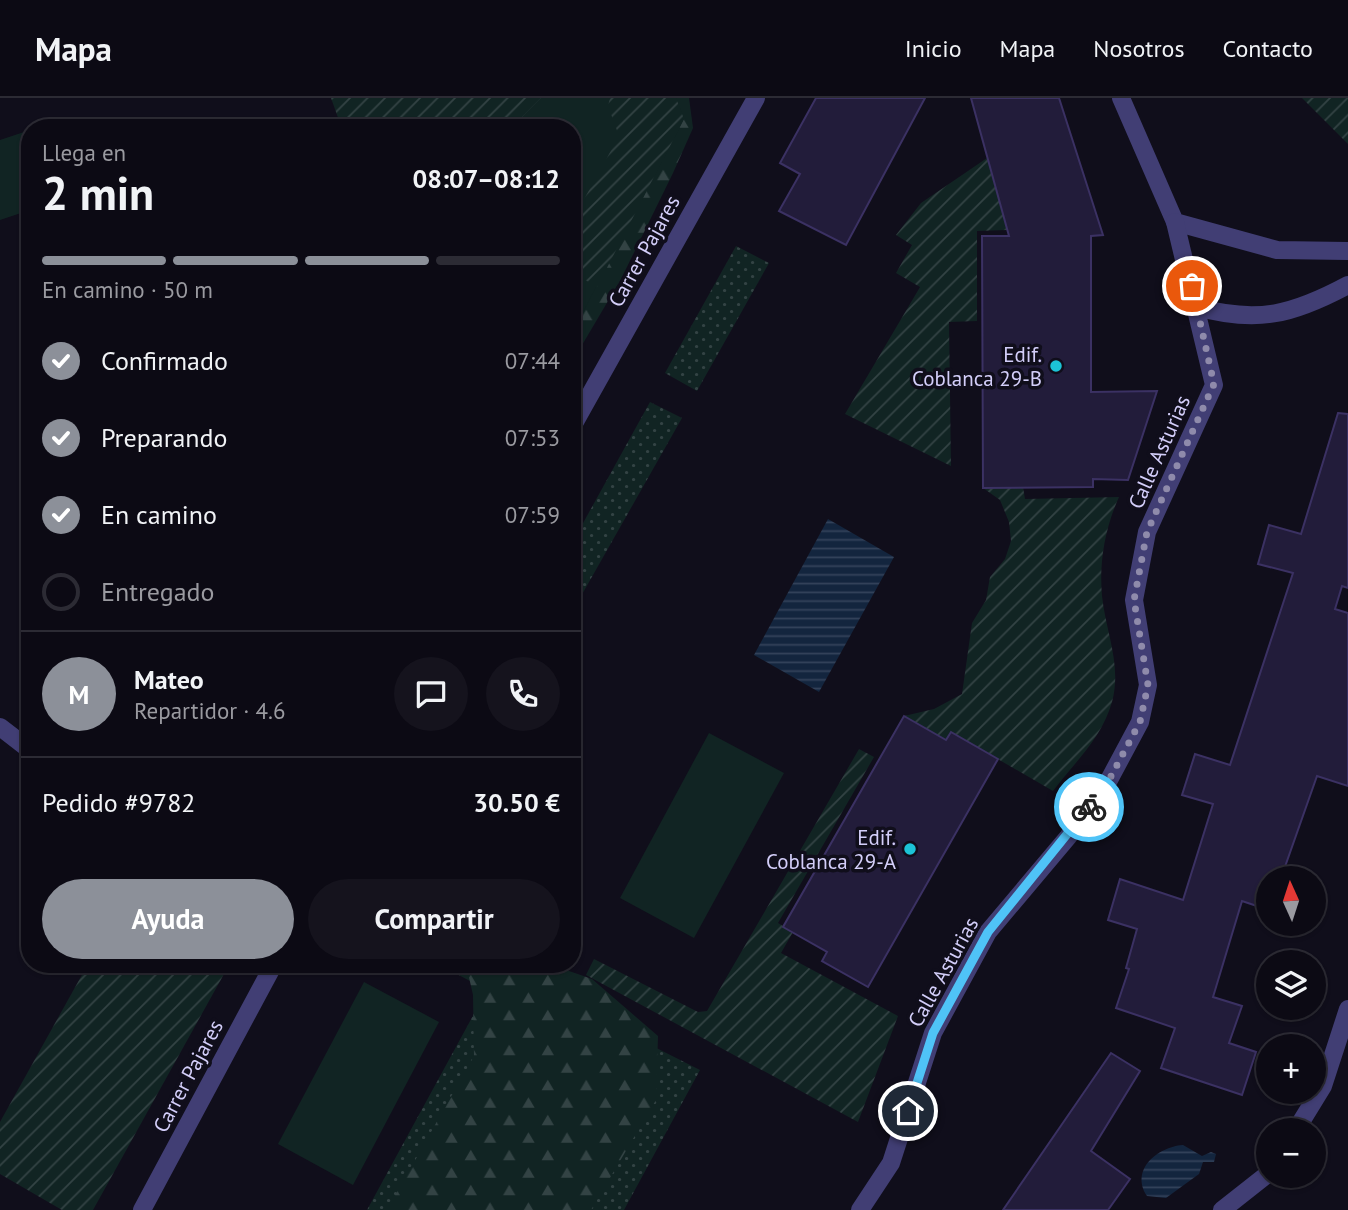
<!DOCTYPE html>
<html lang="es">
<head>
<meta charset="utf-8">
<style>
  :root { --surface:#0c0a14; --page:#15131d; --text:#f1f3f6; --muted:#9a9aa0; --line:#2c2b34; --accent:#8c9099 }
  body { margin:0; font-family:"PT Sans",sans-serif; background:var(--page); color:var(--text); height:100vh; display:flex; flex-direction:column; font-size:26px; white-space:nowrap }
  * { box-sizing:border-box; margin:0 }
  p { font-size:23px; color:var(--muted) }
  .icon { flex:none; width:38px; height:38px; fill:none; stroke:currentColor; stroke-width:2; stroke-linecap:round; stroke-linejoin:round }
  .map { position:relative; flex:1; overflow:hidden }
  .sheet { position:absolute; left:21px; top:21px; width:560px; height:854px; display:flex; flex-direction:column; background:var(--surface); border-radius:28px; box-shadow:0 2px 5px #0004,0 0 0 2px var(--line) }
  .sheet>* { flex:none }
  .needle { width:46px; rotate:357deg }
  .buttons { position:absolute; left:1256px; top:768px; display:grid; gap:14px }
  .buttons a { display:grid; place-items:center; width:70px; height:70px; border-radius:50%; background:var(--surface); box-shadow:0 2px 5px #0004,0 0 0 2px var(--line); font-size:35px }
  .pin { position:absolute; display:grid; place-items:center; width:60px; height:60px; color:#fff; margin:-30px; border:4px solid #fff; border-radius:50%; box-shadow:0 2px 7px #0007 }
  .courier { position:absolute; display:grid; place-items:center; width:70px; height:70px; margin:-35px; border:5px solid #4fc3f7; border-radius:50%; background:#fff; color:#222; box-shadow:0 2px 9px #0007 }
  .overview em { font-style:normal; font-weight:700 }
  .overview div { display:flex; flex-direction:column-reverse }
  .overview { display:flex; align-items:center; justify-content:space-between; height:119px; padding:0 21px }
  h1 { font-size:46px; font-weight:700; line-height:52px }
  .bar { display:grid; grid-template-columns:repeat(4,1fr); gap:10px 7px; align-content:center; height:84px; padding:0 21px }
  .bar i { height:9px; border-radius:5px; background:var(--line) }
  .bar .selected { background:var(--accent) }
  .bar p { grid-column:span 4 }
  .line { display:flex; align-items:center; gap:18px; padding:0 21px; border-top:2px solid var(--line) }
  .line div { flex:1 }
  .round { display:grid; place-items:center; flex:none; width:74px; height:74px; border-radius:37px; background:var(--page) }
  ol { padding:0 21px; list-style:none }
  li { display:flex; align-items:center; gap:21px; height:77px }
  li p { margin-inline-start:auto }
  li .icon { padding:7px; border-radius:50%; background:var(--accent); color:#fff; stroke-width:4 }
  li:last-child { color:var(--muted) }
  li i { width:38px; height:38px; border:4px solid var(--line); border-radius:50% }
  .action { display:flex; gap:14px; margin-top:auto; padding:14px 21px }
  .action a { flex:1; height:80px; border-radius:42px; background:var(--accent); color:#fff; font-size:28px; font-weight:700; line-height:80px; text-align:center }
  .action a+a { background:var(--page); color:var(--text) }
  header { display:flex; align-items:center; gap:42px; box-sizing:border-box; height:98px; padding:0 35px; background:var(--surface); border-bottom:2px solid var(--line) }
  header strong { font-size:33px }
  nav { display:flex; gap:38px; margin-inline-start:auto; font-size:24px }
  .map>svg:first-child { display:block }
  .grass { fill:url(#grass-dots) }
  .forest { fill:url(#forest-firs) }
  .park { fill:#112423 }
  .garden { fill:url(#garden-furrows) }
  .water { fill:url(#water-rules) }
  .building { fill:#221c3a; stroke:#3b3163; stroke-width:2 }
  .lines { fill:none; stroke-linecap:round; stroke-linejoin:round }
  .minor { stroke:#413e74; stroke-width:18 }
  .done { stroke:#8f8bab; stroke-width:7; stroke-dasharray:0 12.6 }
  .route { stroke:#4fc3f7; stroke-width:9 }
  .poi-dot { fill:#1cc3d6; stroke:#100e1b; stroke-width:2.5 }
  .labels { text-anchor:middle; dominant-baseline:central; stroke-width:7; stroke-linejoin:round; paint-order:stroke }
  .street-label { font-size:21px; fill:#d3cef9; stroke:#100e1b }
  .poi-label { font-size:21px; fill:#d3cef9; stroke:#100e1b; text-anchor:end }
</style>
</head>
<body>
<header>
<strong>Mapa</strong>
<nav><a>Inicio</a><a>Mapa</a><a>Nosotros</a><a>Contacto</a></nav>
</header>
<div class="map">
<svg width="1348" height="1112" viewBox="0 0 1348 1112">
  <defs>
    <pattern id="grass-dots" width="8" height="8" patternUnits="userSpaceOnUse" patternTransform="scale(1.75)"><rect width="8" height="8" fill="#112423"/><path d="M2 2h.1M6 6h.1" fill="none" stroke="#334344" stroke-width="1.8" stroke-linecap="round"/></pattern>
    <pattern id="forest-firs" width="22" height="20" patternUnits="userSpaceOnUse" patternTransform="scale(1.75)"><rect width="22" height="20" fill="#112423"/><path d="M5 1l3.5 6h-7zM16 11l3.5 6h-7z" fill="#334344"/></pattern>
    <pattern id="garden-furrows" width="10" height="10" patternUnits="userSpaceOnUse" patternTransform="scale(1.75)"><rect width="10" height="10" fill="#112423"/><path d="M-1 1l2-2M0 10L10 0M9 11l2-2" fill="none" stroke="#334344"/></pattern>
    <pattern id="water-rules" width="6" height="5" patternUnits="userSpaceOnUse" patternTransform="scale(1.75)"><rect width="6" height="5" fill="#13253e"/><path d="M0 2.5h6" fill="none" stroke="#34435b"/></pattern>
  </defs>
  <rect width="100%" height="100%" fill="#100e1b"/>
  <g class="grass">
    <path d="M736 148 769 165 697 293 665 275Z"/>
    <path d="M650 304 682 320 572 514V445Z"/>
    <path d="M438 866H490L700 972 624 1112H367L487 892Z"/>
  </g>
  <g class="forest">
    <path d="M624 0H689L693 30 673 75 621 181 572 264V106Z"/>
    <path d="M466 866H549L592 881 658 938 656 1002 591 1112H387L474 958 473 897Z"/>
  </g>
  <g class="park">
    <path d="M427 0H676L684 21 572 235V30H337Z"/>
    <path d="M30 32V112L0 122V42Z"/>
    <path d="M709 635 784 675 694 840 620 800Z"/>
    <path d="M364 884 439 924 353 1087 278 1046Z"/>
  </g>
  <g class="garden">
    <path d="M331 0H541L518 23V30H337L341 28Z"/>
    <path d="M610 0H676L684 21 597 189 572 174V123L619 38 608 8Z"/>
    <path d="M1302 0H1348V46Z"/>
    <path d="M987 60 1007 132 977 133V223L949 224 951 368 845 316 920 189 896 175 912 147 896 137 921 105Z"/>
    <path d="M1023 389 1025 401 1119 399C1105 430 1099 464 1102 498 1106 535 1122 567 1112 604 1102 640 1074 665 1053 693L951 634 946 642 904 618 934 611 962 596 972 525 986 502 990 479 1005 461 1011 443 1009 424 1000 402 983 390Z"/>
    <path d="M859 651 874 659 778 825 793 834 781 855 898 918 858 1024 586 877 594 861 698 914 707 913Z"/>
    <path d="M88 866H209L224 876 93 1112H62L0 1076V1024Z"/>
  </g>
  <g class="water">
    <path d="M828 421 894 459 819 594 754 557Z"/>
    <path d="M1183 1047 1202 1058 1211 1054 1216 1056 1214 1064H1203L1199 1076 1166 1100 1147 1098C1130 1072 1157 1049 1183 1047Z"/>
  </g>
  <g class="building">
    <path d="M816 0H925L846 147 779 113 800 76 780 65Z"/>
    <path d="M971 0H1059L1103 137 1091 138V294L1157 293 1128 382 1093 381V389L983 390 982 138H1009Z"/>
    <path d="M1338 315 1348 316V490L1342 488 1335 511 1348 515V688L1317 678 1281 780H1269V812L1242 803 1213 899 1242 908 1229 945 1256 954 1242 997 1161 970 1175 930 1116 910 1129 871 1126 870 1137 831 1108 822 1120 781 1183 802 1213 706 1182 697 1195 656 1230 667 1293 475 1258 466 1269 427 1301 436Z"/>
    <path d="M904 618 946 642 951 634 998 661 868 889 822 863 827 854 783 829Z"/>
    <path d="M1111 955 1140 973 1091 1053 1130 1081 1108 1112H1003Z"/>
  </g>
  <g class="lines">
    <g class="minor">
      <path d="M1121 0 1175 124 1277 152 1348 153"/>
      <path d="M1197 209C1258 226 1294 216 1348 187"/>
      <path d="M572 329 756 0"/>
      <path d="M0 629 30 652"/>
      <path d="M1296 1032 1323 988 1348 911"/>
      <path d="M142 1112 274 866"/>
      <path d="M860 1112 891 1065 933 935 988 834 1068 739 1109 682 1140 624 1148 587 1134 502 1147 434 1214 287 1175 124"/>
      <path d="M1222 1112 1269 1075"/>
    </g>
  </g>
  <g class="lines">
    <path class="done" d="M1089 709 1109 682 1140 624 1148 587 1134 502 1147 434 1214 286 1192 188"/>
    <path class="route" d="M908 1013 933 935 988 834 1089 709"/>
  </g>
  <g class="poi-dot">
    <circle cx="1056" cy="268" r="7"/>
    <circle cx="910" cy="751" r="7"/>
  </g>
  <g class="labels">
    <g class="street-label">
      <text transform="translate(644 153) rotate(-61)">Carrer Pajares</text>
      <text transform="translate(1159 354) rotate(-66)">Calle Asturias</text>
      <text transform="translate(943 874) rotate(-61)">Calle Asturias</text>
      <text transform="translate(188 978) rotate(-62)">Carrer Pajares</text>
    </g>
    <g class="poi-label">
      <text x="1042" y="256">Edif.<tspan x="1042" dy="24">Coblanca 29-B</tspan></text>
      <text x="896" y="739">Edif.<tspan x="896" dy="24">Coblanca 29-A</tspan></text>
    </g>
  </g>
</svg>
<div class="buttons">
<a><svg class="needle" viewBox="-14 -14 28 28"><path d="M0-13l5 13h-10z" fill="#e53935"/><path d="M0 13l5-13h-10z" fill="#9a9aa0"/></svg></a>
<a><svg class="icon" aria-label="layers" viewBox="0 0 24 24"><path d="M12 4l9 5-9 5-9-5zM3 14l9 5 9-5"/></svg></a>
<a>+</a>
<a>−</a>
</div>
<div class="pin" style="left:1192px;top:188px;background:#ea580c"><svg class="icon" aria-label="bag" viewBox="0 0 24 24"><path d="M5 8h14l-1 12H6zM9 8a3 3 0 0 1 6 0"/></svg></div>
<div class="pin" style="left:908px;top:1013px;background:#1f2937"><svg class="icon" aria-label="home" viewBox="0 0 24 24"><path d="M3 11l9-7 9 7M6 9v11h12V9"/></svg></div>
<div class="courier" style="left:1089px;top:709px"><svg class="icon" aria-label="bike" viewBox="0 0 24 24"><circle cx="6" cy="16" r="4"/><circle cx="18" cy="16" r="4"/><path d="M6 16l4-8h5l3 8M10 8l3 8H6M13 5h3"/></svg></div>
<section class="sheet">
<div class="overview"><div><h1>2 min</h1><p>Llega en</p></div><em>08:07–08:12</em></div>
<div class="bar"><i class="selected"></i><i class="selected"></i><i class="selected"></i><i></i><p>En camino · 50 m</p></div>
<ol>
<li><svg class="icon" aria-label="check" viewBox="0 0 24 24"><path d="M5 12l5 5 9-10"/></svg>Confirmado<p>07:44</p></li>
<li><svg class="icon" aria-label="check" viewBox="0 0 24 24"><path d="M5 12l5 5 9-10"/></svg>Preparando<p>07:53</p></li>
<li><svg class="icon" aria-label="check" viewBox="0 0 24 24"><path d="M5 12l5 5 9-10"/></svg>En camino<p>07:59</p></li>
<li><i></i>Entregado</li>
</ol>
<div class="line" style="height:126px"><b class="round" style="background:var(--accent);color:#fff">M</b><div><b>Mateo</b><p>Repartidor · 4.6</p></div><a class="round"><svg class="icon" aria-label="chat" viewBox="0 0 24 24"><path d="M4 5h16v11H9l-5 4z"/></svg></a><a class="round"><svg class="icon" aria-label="phone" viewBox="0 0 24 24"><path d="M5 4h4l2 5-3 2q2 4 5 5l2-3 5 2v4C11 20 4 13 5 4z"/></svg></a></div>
<div class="line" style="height:91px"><div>Pedido #9782</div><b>30.50 €</b></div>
<div class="action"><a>Ayuda</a><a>Compartir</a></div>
</section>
</div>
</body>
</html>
